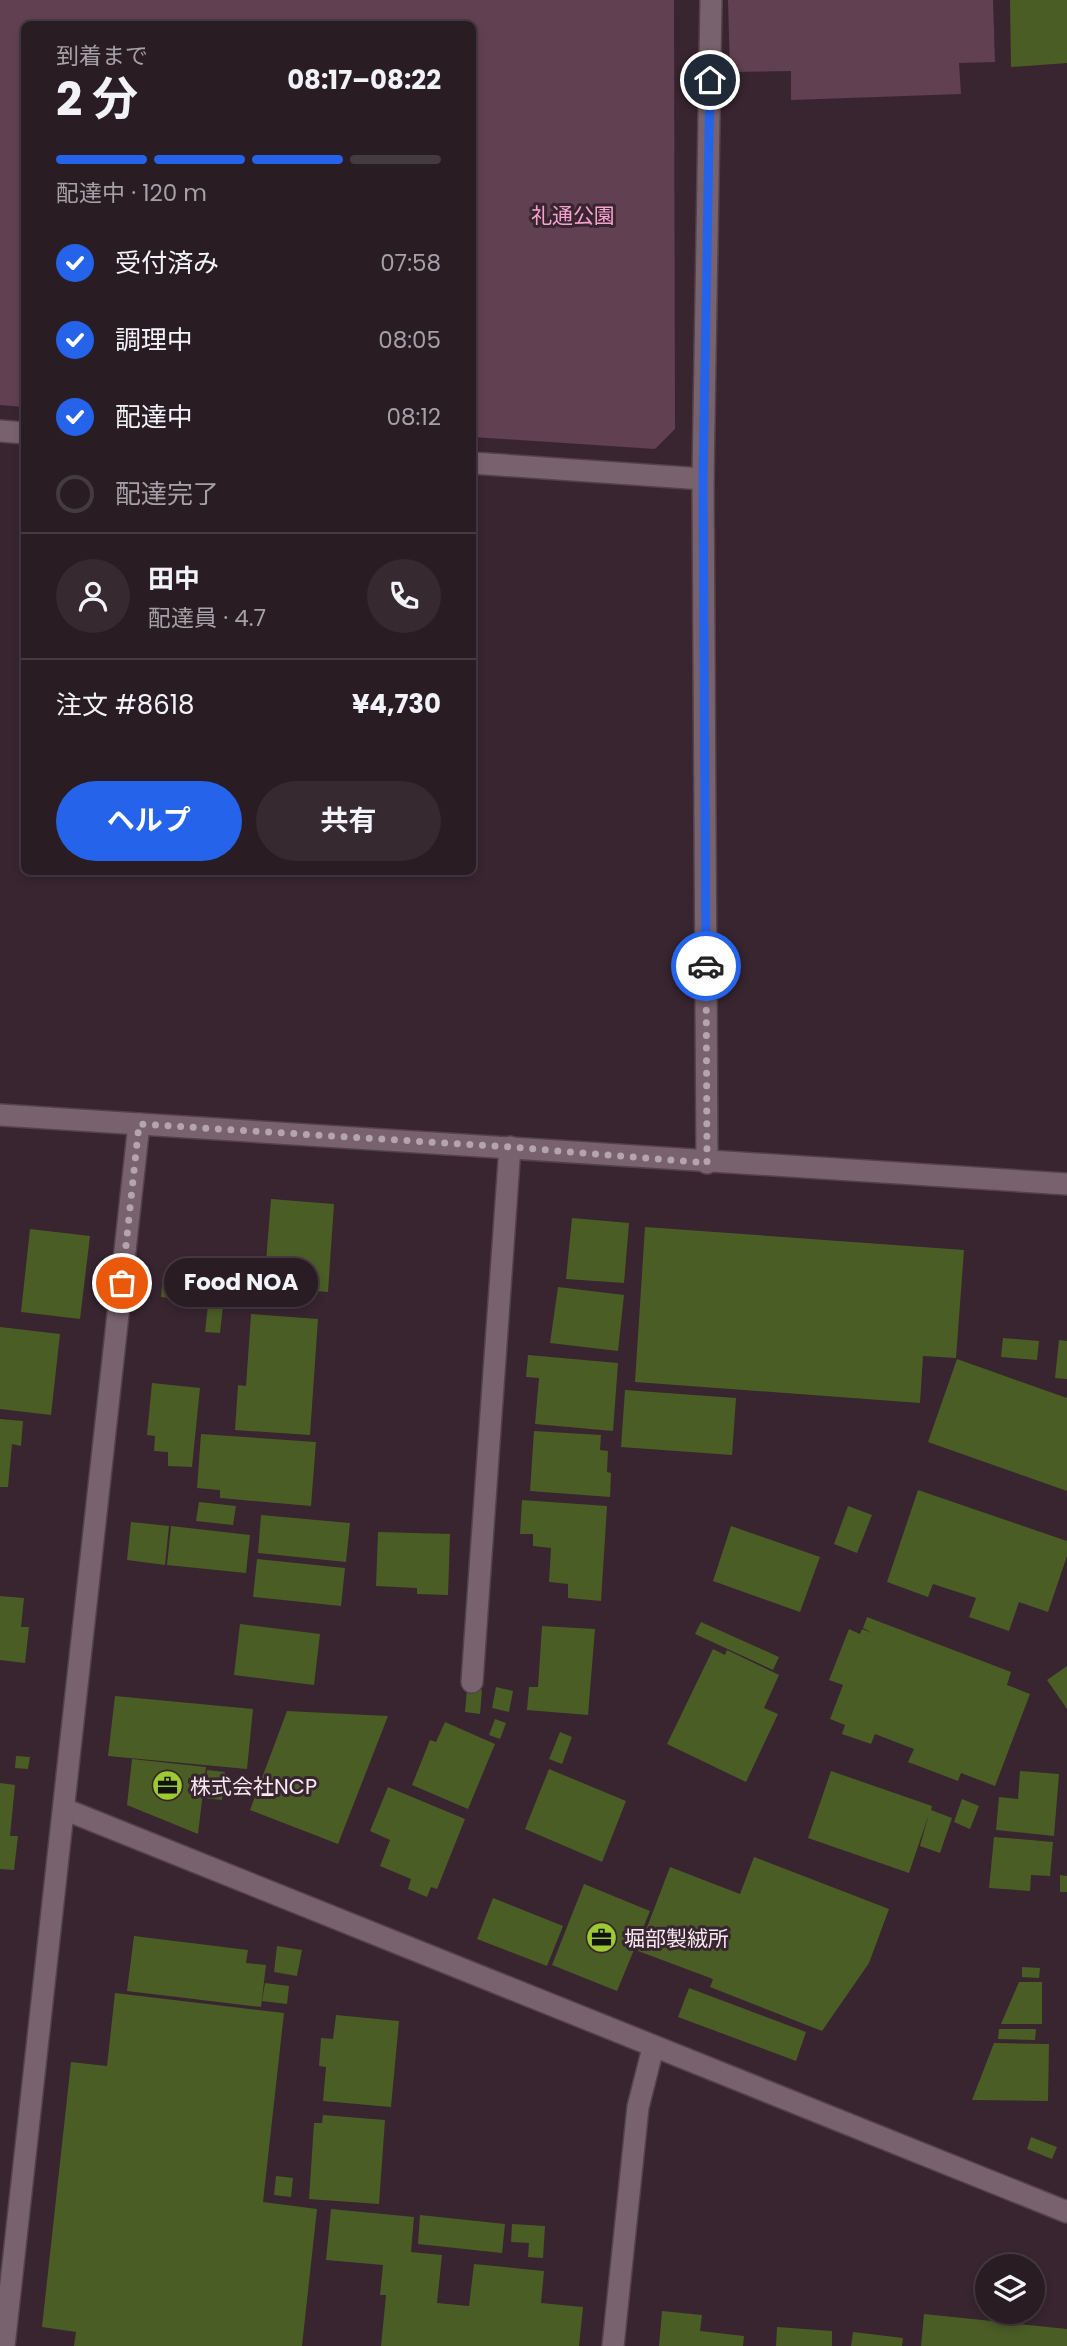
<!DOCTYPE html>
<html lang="ja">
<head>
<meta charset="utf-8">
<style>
  :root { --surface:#2a1c23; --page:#362930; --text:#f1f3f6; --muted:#a5a1a6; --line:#463a41; --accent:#2563eb }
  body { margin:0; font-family:Poppins,"Noto Sans JP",sans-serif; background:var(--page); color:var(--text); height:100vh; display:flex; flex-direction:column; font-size:26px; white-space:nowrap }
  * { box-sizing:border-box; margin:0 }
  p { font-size:23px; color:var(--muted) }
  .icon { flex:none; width:38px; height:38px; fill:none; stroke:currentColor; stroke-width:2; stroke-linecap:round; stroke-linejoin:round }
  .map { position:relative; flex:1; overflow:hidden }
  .drawer { position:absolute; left:21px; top:21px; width:455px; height:854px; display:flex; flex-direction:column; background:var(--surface); border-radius:10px; box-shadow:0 4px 10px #0003,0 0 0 2px var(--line) }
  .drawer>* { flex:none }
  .fabs { position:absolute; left:975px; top:2254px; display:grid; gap:14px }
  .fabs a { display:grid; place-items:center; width:70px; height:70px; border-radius:50%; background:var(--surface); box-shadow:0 4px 10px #0003,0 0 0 2px var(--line); font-size:35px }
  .pin { position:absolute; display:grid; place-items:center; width:60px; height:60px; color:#fff; margin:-30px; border:4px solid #fff; border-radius:50%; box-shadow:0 2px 7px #0007 }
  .courier { position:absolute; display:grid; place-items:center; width:70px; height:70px; margin:-35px; border:5px solid #2563eb; border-radius:50%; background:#fff; color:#222; box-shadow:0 2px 9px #0007 }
  .bubble { position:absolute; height:49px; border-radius:24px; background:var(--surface); box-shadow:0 4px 10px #0003,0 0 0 2px var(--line); font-size:23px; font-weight:700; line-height:49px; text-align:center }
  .headline em { font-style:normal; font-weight:700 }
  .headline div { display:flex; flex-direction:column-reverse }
  .headline { display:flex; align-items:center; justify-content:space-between; height:119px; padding:0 35px }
  h1 { font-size:46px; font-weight:700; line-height:52px }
  .bar { display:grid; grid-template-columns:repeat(4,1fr); gap:10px 7px; align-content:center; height:84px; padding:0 35px }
  .bar i { height:9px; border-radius:5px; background:var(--line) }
  .bar .selected { background:var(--accent) }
  .bar p { grid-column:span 4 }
  .line { display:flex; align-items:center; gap:18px; padding:0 35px; border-top:2px solid var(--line) }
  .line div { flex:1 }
  .round { display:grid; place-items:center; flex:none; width:74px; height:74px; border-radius:37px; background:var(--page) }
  ol { padding:0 35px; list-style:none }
  li { display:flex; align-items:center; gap:21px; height:77px }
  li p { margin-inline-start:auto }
  li .icon { padding:7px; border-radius:50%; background:var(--accent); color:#fff; stroke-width:4 }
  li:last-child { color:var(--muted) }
  li i { width:38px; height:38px; border:4px solid var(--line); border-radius:50% }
  .cta { display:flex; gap:14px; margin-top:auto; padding:14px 35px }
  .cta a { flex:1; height:80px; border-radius:42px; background:var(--accent); color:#fff; font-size:28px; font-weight:700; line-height:80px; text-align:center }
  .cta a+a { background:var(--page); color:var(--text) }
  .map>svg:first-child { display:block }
  .green { fill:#614051 }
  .building { fill:#4a5d25 }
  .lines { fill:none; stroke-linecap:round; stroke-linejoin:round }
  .minor-casing { stroke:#53424b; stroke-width:24 }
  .minor { stroke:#78626d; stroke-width:21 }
  .done { stroke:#b4a4ac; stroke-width:7; stroke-dasharray:0 12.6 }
  .route { stroke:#2563eb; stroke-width:9 }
  .labels { text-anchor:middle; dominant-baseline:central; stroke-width:6; stroke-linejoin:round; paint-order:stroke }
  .park-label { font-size:21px; fill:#f6a2cf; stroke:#38252f }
  .poi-label { font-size:21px; fill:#f6e9ef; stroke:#38252f; text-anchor:start }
</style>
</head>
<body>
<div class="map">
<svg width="1067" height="2346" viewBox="0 0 1067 2346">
  <rect width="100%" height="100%" fill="#38252f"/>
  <g class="green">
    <path d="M0 0H674L675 429 655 449 473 437 472 24H24V407L0 405Z"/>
    <path d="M728 0H993L995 62 959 63 961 94 791 100V71L730 72Z"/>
  </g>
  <g class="building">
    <path d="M1010 0H1067V63L1011 67Z"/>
    <path d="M271 1199 334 1204 328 1292 264 1287Z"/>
    <path d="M572 1218 629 1223 624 1283 566 1279Z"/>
    <path d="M645 1227 964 1250 956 1358 923 1356 920 1403 635 1382Z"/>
    <path d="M30 1229 90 1236 80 1319 21 1312Z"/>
    <path d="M163 1276 196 1280 194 1301 161 1297Z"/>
    <path d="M197 1279 230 1283 227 1305 195 1302Z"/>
    <path d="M558 1287 624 1295 618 1351 550 1343Z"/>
    <path d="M268 1292 284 1294 282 1308 266 1307Z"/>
    <path d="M208 1305 223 1306 220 1333 205 1332Z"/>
    <path d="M251 1314 318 1319 310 1435 235 1430 238 1385 246 1386Z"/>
    <path d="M0 1327 60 1334 51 1415 0 1409Z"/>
    <path d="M1003 1338 1039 1341 1037 1360 1001 1357Z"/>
    <path d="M1059 1340 1067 1341V1379L1055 1378Z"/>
    <path d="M528 1355 618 1363 613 1431 535 1424 539 1378 526 1377Z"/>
    <path d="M957 1359 1067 1398V1491L928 1442Z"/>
    <path d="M152 1383 200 1388 192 1467 168 1466V1452L154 1451 155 1436 147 1435Z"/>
    <path d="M625 1390 736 1398 732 1455 621 1447Z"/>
    <path d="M0 1419 23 1421 21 1446 12 1444 8 1487H0Z"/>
    <path d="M534 1431 601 1435 600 1450 608 1451 607 1472 611 1473 610 1497 530 1491Z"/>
    <path d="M201 1434 316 1442 311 1506 220 1498V1490L197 1488Z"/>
    <path d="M918 1490 1067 1541V1556L1048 1612 1019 1602 1009 1631 969 1617 976 1598 933 1584 928 1597 887 1582Z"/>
    <path d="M522 1500 607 1506 601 1601 568 1598V1584L549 1582 551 1548 533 1546V1534H520Z"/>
    <path d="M199 1502 236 1506 233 1525 196 1521Z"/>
    <path d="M848 1506 872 1515 857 1553 834 1544Z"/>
    <path d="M261 1515 350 1523 346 1562 258 1553Z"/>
    <path d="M131 1522 169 1526 165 1565 127 1560Z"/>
    <path d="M171 1526 250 1535 246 1573 167 1565Z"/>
    <path d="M731 1526 820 1557 800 1612 713 1581Z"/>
    <path d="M378 1532 450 1534 448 1595 417 1594V1588L376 1586Z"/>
    <path d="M257 1559 345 1568 341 1606 253 1597Z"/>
    <path d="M0 1596 24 1598 21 1627H29L25 1663 0 1660Z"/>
    <path d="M867 1617 1011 1672 1007 1685 1030 1694 995 1786 961 1773 958 1781 908 1762 914 1749 875 1734 871 1744 842 1734 845 1725 830 1719 843 1685 829 1680 849 1629 860 1634 862 1629 872 1633 863 1628Z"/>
    <path d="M701 1622 779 1657 773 1670 695 1634Z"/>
    <path d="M240 1624 320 1634 314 1685 234 1675Z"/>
    <path d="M542 1626 595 1629 588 1715 527 1710 529 1687H538Z"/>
    <path d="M713 1649 725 1655 727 1650 779 1675 764 1708 778 1714 746 1782 667 1744Z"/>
    <path d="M1067 1666V1709L1047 1680Z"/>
    <path d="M496 1687 513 1691 509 1712 492 1708Z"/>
    <path d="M467 1689 482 1690 480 1714 465 1712Z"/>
    <path d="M115 1696 253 1709 247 1769 108 1756Z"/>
    <path d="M287 1711 388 1716 338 1844 250 1810Z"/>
    <path d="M495 1719 506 1723 500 1739 489 1735Z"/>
    <path d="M445 1722 495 1744 468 1809 412 1785 430 1740 436 1742Z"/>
    <path d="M560 1732 572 1737 562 1764 549 1759Z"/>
    <path d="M16 1756 30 1757 28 1769 15 1768Z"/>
    <path d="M132 1759 206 1767 198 1834 127 1805Z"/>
    <path d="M549 1769 626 1801 602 1862 525 1829Z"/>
    <path d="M207 1770 225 1772 222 1800 204 1798Z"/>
    <path d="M831 1771 932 1806 931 1810 952 1818 940 1853 920 1846 929 1814 909 1873 808 1838Z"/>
    <path d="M1020 1771 1059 1774 1054 1836 996 1830 999 1797 1018 1799Z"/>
    <path d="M0 1783 15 1785 10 1836H18L14 1870 0 1869Z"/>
    <path d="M388 1787 465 1819 437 1889 431 1887 427 1897 408 1889 411 1879 380 1866 390 1840 370 1831Z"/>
    <path d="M962 1799 979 1806 970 1829 954 1822Z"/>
    <path d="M994 1837 1053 1842 1050 1876 1031 1875 1030 1891 989 1888Z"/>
    <path d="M754 1857 889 1909 869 1963 822 2031 710 1987 713 1979 638 1951 670 1867 740 1894Z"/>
    <path d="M1060 1875 1067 1876V1892H1060Z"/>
    <path d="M584 1884 650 1911 617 1991 552 1965Z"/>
    <path d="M493 1898 563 1926 547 1966 477 1939Z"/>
    <path d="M134 1936 248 1950 246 1963 266 1965 261 2007 127 1991Z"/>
    <path d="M277 1946 302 1950 297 1976 274 1972Z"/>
    <path d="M1022 1967 1040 1968 1039 1978 1022 1977Z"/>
    <path d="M1019 1982H1042V2024H1001Z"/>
    <path d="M265 1983 289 1986 287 2004 262 2001Z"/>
    <path d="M689 1988 806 2032 796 2061 678 2017Z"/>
    <path d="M115 1993 284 2013 263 2202 317 2209 302 2346H74L76 2332 42 2327 71 2062 107 2066Z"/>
    <path d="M336 2015 399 2021 391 2107 323 2101 326 2067 319 2066 321 2038 333 2039Z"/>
    <path d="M999 2029H1036L1035 2040 998 2039Z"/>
    <path d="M994 2043 1049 2044 1048 2101 972 2100Z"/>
    <path d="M323 2115 385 2120 379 2204 309 2199 314 2123H322Z"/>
    <path d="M1031 2137 1057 2147 1052 2159 1027 2149Z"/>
    <path d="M276 2176 293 2178 291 2197 274 2195Z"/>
    <path d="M331 2209 414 2217 411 2252 442 2255 437 2303 469 2306 474 2264 544 2271 541 2303 583 2307 579 2346H381L386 2295H380L383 2265 326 2260Z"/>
    <path d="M420 2215 505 2224 502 2253 418 2244Z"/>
    <path d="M512 2224 545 2226 543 2258 528 2257 529 2243 511 2242Z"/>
    <path d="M662 2311 702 2315 700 2331 744 2336 743 2346H659Z"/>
    <path d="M924 2314 1067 2329V2346H921Z"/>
    <path d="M777 2327 832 2331V2346H776Z"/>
    <path d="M853 2332 903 2338 902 2346H851Z"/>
  </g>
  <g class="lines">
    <defs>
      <g id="minor">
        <path d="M0 431 24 433"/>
        <path d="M472 463 703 479"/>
        <path d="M0 1115 1067 1184"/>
        <path d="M707 1163 703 479 711 0"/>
        <path d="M472 1682 510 1147"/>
        <path d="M64 1809 1067 2212"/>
        <path d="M4 2346 139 1124"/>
        <path d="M613 2346 638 2107 653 2048"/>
      </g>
    </defs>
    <use href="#minor" class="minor-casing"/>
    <use href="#minor" class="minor"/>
  </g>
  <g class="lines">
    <path class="done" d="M122 1283 139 1124 510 1147 707 1163 706 966"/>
    <path class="route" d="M706 966 703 479 710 80"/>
  </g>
  <defs>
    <symbol id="office-disc" viewBox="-11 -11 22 22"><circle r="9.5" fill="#9dca2f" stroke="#38252f"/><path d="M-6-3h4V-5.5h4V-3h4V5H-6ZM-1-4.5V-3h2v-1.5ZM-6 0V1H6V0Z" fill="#111"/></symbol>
  </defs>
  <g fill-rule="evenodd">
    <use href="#office-disc" x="150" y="1768" width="35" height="35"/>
    <use href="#office-disc" x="584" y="1920" width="35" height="35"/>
  </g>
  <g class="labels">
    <g class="park-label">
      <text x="573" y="215">礼通公園</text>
    </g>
    <g class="poi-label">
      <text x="190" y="1786">株式会社NCP</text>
      <text x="624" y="1938">堀部製絨所</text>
    </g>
  </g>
</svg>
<div class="fabs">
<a><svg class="icon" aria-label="layers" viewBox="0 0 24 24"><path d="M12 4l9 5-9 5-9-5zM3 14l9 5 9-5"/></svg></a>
</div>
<div class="pin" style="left:122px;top:1283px;background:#ea580c"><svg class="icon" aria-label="bag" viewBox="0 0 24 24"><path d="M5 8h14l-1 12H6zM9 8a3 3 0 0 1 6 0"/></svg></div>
<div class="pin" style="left:710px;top:80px;background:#1f2937"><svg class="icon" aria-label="home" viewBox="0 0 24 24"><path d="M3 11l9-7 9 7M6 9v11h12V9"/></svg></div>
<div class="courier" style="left:706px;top:966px"><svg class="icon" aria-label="car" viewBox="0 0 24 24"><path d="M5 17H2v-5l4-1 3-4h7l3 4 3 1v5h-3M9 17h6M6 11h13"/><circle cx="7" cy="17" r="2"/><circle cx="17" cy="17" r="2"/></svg></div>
<div class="bubble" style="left:164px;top:1258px;width:154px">Food NOA</div>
<section class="drawer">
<div class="headline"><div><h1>2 分</h1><p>到着まで</p></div><em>08:17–08:22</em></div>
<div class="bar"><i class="selected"></i><i class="selected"></i><i class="selected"></i><i></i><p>配達中 · 120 m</p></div>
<ol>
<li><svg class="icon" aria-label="check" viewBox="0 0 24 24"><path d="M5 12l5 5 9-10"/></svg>受付済み<p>07:58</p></li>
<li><svg class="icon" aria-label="check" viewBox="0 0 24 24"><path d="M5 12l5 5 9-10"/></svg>調理中<p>08:05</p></li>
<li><svg class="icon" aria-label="check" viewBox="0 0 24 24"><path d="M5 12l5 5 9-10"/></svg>配達中<p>08:12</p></li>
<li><i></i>配達完了</li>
</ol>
<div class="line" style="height:126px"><a class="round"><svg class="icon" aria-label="person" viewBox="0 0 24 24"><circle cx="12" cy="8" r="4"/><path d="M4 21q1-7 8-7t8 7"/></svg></a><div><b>田中</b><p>配達員 · 4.7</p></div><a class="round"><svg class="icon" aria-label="phone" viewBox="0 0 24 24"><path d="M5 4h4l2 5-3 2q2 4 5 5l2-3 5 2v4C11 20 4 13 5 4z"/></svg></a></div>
<div class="line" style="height:91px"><div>注文 #8618</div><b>¥4,730</b></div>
<div class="cta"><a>ヘルプ</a><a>共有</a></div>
</section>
</div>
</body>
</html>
